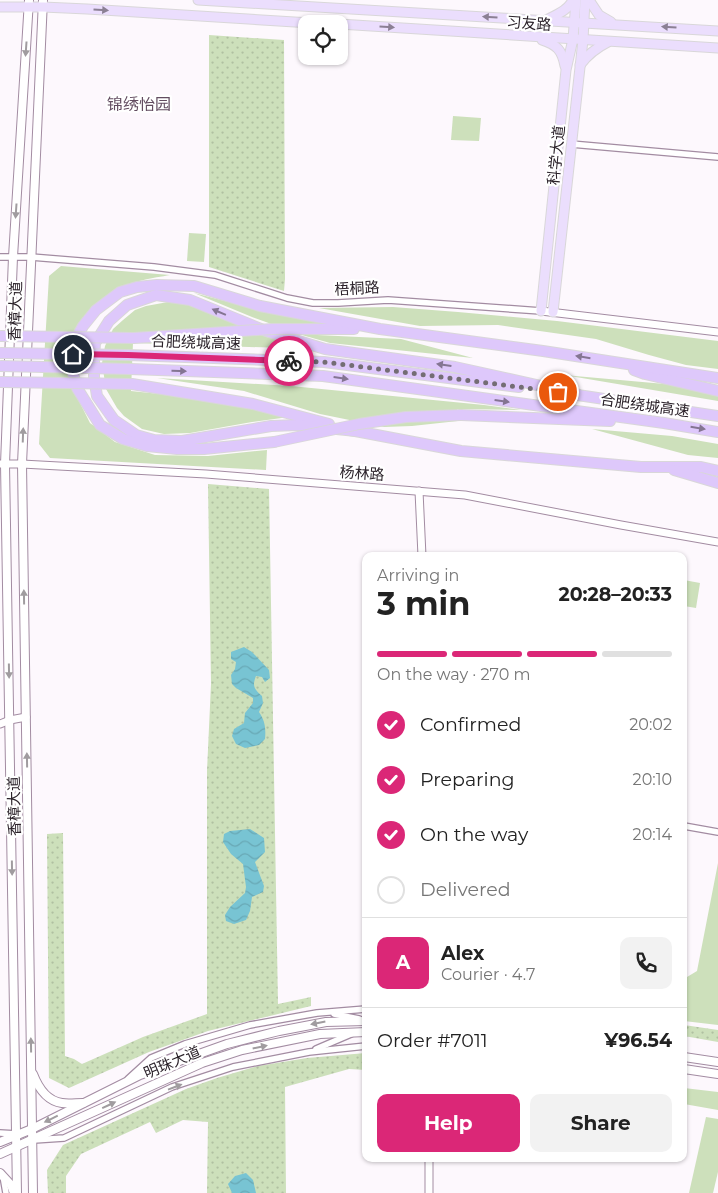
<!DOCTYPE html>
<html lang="en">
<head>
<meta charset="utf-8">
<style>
  :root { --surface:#fff; --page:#f2f2f2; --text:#222; --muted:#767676; --line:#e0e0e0; --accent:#db2777 }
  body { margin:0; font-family:Montserrat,"Noto Sans SC",sans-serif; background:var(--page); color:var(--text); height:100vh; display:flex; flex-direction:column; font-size:19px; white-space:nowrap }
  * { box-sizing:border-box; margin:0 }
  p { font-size:16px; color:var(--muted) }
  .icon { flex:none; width:28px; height:28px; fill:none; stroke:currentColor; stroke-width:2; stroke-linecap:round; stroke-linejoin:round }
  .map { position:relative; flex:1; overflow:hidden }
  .drawer { position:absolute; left:362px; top:552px; width:325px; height:610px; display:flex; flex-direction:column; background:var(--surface); border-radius:10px; box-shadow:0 1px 4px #0004 }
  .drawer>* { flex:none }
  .tools { position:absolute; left:298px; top:15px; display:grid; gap:10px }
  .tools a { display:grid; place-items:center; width:50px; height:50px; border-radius:10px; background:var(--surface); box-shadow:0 1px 4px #0004; font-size:25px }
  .pin { position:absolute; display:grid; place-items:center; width:42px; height:42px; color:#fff; margin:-21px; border:2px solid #fff; border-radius:50%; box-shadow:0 1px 5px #0007 }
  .courier { position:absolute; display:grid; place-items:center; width:50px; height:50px; margin:-25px; border:4px solid #db2777; border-radius:50%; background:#fff; color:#222; box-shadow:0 1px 6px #0007 }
  .head em { font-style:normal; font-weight:700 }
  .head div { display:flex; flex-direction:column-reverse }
  .head { display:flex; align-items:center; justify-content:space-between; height:85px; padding:0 15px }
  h1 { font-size:32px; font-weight:700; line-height:38px }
  .bar { display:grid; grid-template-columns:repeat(4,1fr); gap:8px 5px; align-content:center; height:60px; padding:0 15px }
  .bar i { height:6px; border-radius:4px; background:var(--line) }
  .bar .on { background:var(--accent) }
  .bar p { grid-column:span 4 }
  .line { display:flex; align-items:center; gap:12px; padding:0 15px; border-top:1px solid var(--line) }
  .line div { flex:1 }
  .round { display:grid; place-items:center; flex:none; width:52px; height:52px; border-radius:10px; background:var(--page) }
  ol { padding:0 15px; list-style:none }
  li { display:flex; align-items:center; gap:15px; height:55px }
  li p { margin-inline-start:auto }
  li .icon { padding:5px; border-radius:50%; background:var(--accent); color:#fff; stroke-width:4 }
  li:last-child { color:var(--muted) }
  li i { width:28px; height:28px; border:2px solid var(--line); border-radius:50% }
  .primary-button { display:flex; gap:10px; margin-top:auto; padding:10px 15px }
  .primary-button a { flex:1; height:58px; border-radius:10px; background:var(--accent); color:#fff; font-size:20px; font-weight:700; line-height:58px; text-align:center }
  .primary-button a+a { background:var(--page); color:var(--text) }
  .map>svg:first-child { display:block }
  .green { fill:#cde0bb }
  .park { fill:url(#park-dots) }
  .water { fill:url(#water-waves) }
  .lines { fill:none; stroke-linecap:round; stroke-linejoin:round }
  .minor-casing { stroke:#a38ca2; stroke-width:8 }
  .tertiary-casing { stroke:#a38ca2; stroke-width:9 }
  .secondary-casing { stroke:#a38ca2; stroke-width:10 }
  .primary-casing { stroke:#d9d7d9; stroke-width:11 }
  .motorway-casing { stroke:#d9d7d9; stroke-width:12 }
  .minor { stroke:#fff; stroke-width:5.5 }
  .tertiary { stroke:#fff; stroke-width:7 }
  .secondary { stroke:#fff; stroke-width:8 }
  .primary { stroke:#ebdefd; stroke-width:9 }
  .motorway { stroke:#dec8fb; stroke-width:10 }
  .motorway-bridge-casing { stroke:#d9d7d9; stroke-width:12; stroke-linecap:butt }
  .motorway-bridge { stroke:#dec8fb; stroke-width:10 }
  .oneway { fill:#8b8094 }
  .oneway2 { fill:#a09c9f }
  .oneway3 { fill:#847592 }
  .done { stroke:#746d74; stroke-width:5; stroke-dasharray:0 9 }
  .route { stroke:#db2777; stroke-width:6 }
  .labels { text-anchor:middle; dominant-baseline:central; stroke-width:4.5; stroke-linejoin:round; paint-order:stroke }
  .street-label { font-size:15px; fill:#2b222a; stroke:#fff }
  .neighbourhood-label { font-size:16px; fill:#624c60; stroke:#fff }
</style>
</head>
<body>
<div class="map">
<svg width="718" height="1193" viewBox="0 0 718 1193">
  <defs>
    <pattern id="park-dots" width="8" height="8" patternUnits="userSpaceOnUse" patternTransform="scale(1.25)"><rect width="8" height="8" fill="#cde0bb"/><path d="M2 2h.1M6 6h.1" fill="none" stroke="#b0c0a1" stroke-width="1.8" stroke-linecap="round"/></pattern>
    <pattern id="water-waves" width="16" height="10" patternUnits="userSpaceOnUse" patternTransform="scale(1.25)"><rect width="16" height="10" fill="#78c4d3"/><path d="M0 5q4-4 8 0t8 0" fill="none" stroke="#68a8b5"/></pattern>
  </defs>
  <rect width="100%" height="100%" fill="#fdf8fd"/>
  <g class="green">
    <path d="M453 116 481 118 479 141 451 140Z"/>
    <path d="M189 233 206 234 204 262 187 261Z"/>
    <path d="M61 266 170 275C154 278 129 281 115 291 97 302 84 318 71 335L74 391 90 423 115 442 155 455 208 456 267 450 266 470 50 458 39 444 49 276Z"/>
    <path d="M194 293 252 308 317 321V335L401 339 473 358 330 343 302 335 252 317Z"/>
    <path d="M168 302 195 306 267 337 310 349 133 343 131 391 208 399 289 417 252 422 190 433 164 434 142 429 124 416 117 408 106 389 102 363 105 346 113 329 123 320 135 310 146 306Z"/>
    <path d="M393 307 458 312 557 321 718 341V369L686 365 649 355 596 339 498 325 420 326 319 308Z"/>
    <path d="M564 375 676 385 718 394V401Z"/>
    <path d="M157 378 291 386 484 405 522 410 457 409 458 421 412 426 384 427 320 414 244 391Z"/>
    <path d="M592 429 672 436 718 444V458L688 455Z"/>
    <path d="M684 580 700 583 696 608 684 606Z"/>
    <path d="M718 863V1025L684 1021V976L687 977 697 971Z"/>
    <path d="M684 1088 718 1092V1110L684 1104Z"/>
    <path d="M706 1117 718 1119V1172L713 1193H689Z"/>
  </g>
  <g class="park">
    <path d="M209 35 284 40 285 279 284 291 209 267Z"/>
    <path d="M208 484 269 489 278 1004 311 997V1006L208 1031 149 1052 69 1088 49 1078 47 834 63 833 65 1056 74 1059 82 1064 143 1037 207 1014V771L211 684Z"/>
    <path d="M684 1025 718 1030V1042L684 1036Z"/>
    <path d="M366 1053V1070L349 1069 285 1087 286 1193H207L208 1122 183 1120 156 1133 150 1122 81 1154 66 1176V1193H48L47 1170 63 1145 186 1089 217 1078 258 1066 307 1058Z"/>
  </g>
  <g class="water">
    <path d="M244 647 252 652 269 670 270 678 265 682 262 677 256 676C252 686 254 689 262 696L263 703 259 712C265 721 266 728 265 739L259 745 245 748 236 744 232 736 234 729 244 723 245 713 253 703V698L236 688 232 684 231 675 235 669 236 662 231 659V652Z"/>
    <path d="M250 829 264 838 265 852 255 862 264 886 263 892 252 897 250 911 246 920 234 924 226 921 225 915 230 907 245 893 246 887 243 864 231 854 223 842 224 834 230 831Z"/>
    <path d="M246 1173 253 1180 256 1193H232L228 1184 235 1176Z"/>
  </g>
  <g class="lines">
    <defs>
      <g id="minor">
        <path d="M571 144 718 157"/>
        <path d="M0 257H31L154 267 215 275 287 298 313 303H338L388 300 541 311"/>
        <path d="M684 826 718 832"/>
        <path d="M334 1014 359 1019"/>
        <path d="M316 1049 351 1034"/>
        <path d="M128 1079 151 1058 185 1044 250 1025 317 1013 366 1009"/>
        <path d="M0 1133 17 1134"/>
        <path d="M34 1140 64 1138 172 1087 233 1067 309 1052 366 1046"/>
        <path d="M3 1176 6 1193"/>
      </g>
      <g id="tertiary">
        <path d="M541 311 718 332"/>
        <path d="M0 464H22L206 474 465 495 621 525 718 542"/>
        <path d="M419 491 422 556"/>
        <path d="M0 724 10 720 26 717"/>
        <path d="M429 1159V1193"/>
      </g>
      <g id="secondary">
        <path d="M684 1057 718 1062"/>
        <path d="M684 1069 718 1074"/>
        <path d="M33 1074C38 1087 47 1101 62 1103 68 1104 76 1103 83 1103"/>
        <path d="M0 1142 32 1129 140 1075 227 1044 279 1031 326 1022 366 1021"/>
        <path d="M0 1154 202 1063 242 1050 320 1034 366 1032"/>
        <path d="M0 1173 11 1185 14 1193"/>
        <path d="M17 1193 5 464 13 257 29 0"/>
        <path d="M33 1193 22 464 43 0"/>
      </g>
      <g id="primary">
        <path d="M198 0 718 31"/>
        <path d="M589 0 599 15 611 22"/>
        <path d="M0 7H43L87 9 327 24"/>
        <path d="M548 19C558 14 568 10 573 0"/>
        <path d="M339 24 718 48"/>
        <path d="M542 40C557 45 562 50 565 66"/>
        <path d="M580 65C588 54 596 48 608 42"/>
        <path d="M541 311 566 70 573 39 576 0"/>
        <path d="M553 312 583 40 585 0"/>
      </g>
      <g id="motorway">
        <path d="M319 329H354"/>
        <path d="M128 355 324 362 519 387"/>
        <path d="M130 369 323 376 664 423 718 432"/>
        <path d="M634 370 645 374 718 391"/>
        <path d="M132 384 253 404 329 424"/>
        <path d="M571 394 718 416"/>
        <path d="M461 415 610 421"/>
        <path d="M350 430 461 451 641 467H701L718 471"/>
        <path d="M356 431 298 425 271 426 182 441 154 440 136 435 114 420 97 396 94 377V360L95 343 109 321 127 305 156 295 190 300 266 331 325 349 455 367 577 394"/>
        <path d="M274 442 204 449H177L147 446 123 439 100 425 77 388 72 370 70 353 74 342 83 326 96 310 120 292 137 287 157 285 194 286 260 306 380 329 543 351 718 378"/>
        <path d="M674 470 718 483"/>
      </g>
    </defs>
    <use href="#minor" class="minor-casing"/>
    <use href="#tertiary" class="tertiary-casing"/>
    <use href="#secondary" class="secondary-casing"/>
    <use href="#primary" class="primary-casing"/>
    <use href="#motorway" class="motorway-casing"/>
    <use href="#minor" class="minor"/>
    <use href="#tertiary" class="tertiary"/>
    <use href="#secondary" class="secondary"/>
    <use href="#primary" class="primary"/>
    <use href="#motorway" class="motorway"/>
    <defs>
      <g id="motorway-bridge">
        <path d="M0 336 134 338 272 329H319"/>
        <path d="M0 353 128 355"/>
        <path d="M0 366 130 369"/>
        <path d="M0 382 132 384"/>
        <path d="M274 442 359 424 406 417 461 415"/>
      </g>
    </defs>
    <use href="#motorway-bridge" class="motorway-bridge-casing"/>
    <use href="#motorway-bridge" class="motorway-bridge"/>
  </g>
  <defs><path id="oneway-solid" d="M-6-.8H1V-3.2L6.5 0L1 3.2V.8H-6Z" transform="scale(1.25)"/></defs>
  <g class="oneway">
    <use href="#oneway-solid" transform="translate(101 10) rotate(4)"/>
    <use href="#oneway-solid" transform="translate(490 17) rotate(-177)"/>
    <use href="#oneway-solid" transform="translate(387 27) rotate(4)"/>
    <use href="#oneway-solid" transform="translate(669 27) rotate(-176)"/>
  </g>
  <g class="oneway2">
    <use href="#oneway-solid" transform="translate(26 49) rotate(94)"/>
    <use href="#oneway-solid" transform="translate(16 211) rotate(94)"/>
    <use href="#oneway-solid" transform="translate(23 435) rotate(-88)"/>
    <use href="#oneway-solid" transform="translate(24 597) rotate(-91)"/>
    <use href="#oneway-solid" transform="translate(9 671) rotate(89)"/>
    <use href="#oneway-solid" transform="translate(27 760) rotate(-91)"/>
    <use href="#oneway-solid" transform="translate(12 868) rotate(89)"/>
    <use href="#oneway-solid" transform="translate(318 1023) rotate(169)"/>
    <use href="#oneway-solid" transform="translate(31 1045) rotate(-91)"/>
    <use href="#oneway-solid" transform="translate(260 1047) rotate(-12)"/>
    <use href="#oneway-solid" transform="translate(175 1087) rotate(-21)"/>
    <use href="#oneway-solid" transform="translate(109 1105) rotate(-25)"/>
    <use href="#oneway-solid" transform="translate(51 1119) rotate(154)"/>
  </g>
  <g class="oneway3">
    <use href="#oneway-solid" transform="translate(219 312) rotate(-157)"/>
    <use href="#oneway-solid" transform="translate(583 357) rotate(-171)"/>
    <use href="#oneway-solid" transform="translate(444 365) rotate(-172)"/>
    <use href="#oneway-solid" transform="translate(179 371) rotate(2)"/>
    <use href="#oneway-solid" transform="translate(341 378) rotate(8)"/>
    <use href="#oneway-solid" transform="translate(502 401) rotate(8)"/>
    <use href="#oneway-solid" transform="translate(698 428) rotate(9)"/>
  </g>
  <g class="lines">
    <path class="done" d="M289 361 324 362 558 392"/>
    <path class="route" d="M73 354 128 355 289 361"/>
  </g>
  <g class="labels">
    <g class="street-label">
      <text transform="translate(529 23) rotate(4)">习友路</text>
      <text transform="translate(556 155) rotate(-84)">科学大道</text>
      <text transform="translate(357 288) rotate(-3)">梧桐路</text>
      <text transform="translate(15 311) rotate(-88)">香樟大道</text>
      <text transform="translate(196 342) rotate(2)">合肥绕城高速</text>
      <text transform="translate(645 405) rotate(8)">合肥绕城高速</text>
      <text transform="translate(362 473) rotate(4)">杨林路</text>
      <text transform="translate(14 806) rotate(-91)">香樟大道</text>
      <text transform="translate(172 1062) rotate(-23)">明珠大道</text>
    </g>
    <g class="neighbourhood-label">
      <text x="139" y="104">锦绣怡园</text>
    </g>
  </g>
</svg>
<div class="tools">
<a><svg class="icon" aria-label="locate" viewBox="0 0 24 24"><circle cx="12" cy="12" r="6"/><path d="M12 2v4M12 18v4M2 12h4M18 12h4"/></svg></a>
</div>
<div class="pin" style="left:558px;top:392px;background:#ea580c"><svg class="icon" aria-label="bag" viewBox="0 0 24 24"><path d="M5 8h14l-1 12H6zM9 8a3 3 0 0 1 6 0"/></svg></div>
<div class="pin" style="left:73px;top:354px;background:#1f2937"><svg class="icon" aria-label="home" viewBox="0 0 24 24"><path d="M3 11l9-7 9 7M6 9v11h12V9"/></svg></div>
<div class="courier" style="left:289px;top:361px"><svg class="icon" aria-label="bike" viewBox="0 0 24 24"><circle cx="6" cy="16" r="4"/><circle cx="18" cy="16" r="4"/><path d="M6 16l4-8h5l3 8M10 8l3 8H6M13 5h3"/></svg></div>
<section class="drawer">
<div class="head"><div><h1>3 min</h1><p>Arriving in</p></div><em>20:28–20:33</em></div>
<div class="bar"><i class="on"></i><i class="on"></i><i class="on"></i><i></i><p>On the way · 270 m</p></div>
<ol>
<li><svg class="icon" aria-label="check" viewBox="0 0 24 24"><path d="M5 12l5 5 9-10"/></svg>Confirmed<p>20:02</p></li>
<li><svg class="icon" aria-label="check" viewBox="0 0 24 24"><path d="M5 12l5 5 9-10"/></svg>Preparing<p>20:10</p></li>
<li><svg class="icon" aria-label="check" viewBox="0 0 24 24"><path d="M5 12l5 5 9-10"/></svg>On the way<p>20:14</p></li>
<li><i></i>Delivered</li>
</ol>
<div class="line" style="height:90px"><b class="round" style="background:var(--accent);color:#fff">A</b><div><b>Alex</b><p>Courier · 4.7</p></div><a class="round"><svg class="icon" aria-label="phone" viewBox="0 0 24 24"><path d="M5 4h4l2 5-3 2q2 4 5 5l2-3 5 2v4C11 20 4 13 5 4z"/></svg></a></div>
<div class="line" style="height:65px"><div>Order #7011</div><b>¥96.54</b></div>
<div class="primary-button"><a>Help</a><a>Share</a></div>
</section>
</div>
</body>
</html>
